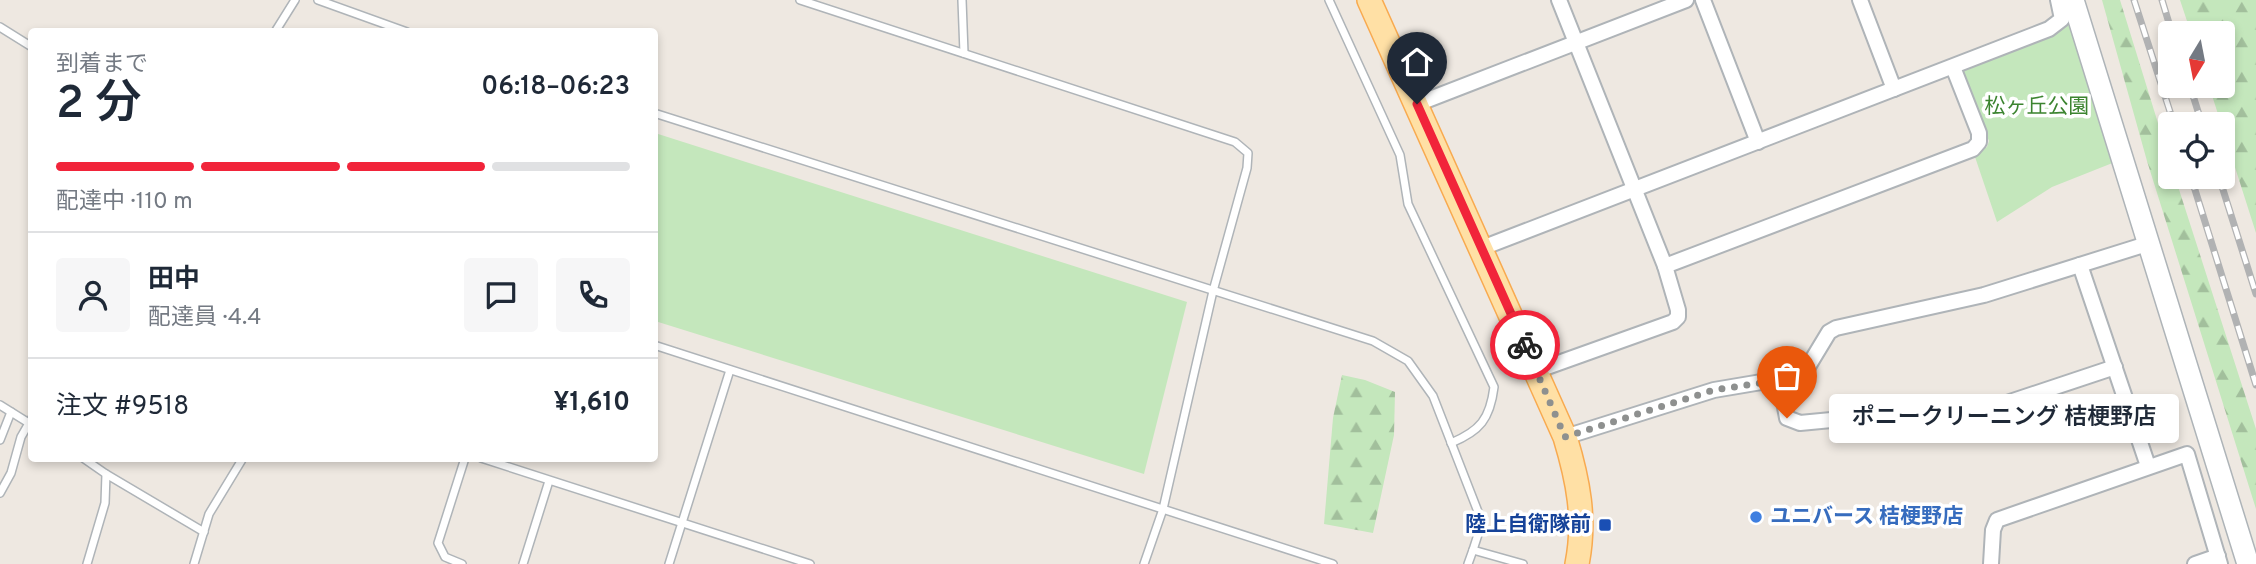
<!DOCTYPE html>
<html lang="ja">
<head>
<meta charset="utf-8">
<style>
  :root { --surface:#fff; --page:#f6f6f7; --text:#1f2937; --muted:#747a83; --line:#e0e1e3; --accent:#f1243a }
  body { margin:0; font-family:Overpass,"Noto Sans JP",sans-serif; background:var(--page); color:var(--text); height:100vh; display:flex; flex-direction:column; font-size:26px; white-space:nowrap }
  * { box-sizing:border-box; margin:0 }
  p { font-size:23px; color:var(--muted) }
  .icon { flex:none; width:38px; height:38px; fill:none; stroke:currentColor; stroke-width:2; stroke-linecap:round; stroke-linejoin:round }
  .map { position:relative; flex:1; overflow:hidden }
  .panel { position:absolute; left:28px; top:28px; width:630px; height:434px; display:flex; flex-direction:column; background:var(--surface); border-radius:7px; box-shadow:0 4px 10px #0003 }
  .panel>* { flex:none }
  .needle { width:46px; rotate:190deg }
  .tools { position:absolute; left:2158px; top:21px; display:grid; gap:14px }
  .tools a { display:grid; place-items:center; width:77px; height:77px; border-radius:7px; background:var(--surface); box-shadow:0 4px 10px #0003; font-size:35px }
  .pin { position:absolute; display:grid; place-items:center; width:60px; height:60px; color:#fff; margin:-72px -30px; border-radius:50% 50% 50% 0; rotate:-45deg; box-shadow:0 0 7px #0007 }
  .pin .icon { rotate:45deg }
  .courier { position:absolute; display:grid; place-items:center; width:70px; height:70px; margin:-35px; border:5px solid #f1243a; border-radius:50%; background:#fff; color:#222; box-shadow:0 2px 9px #0007 }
  .bubble { position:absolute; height:49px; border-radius:7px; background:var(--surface); box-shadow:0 4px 10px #0003; font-size:23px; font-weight:600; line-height:49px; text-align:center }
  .overview em { font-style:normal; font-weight:600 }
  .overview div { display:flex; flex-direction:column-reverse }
  .overview { display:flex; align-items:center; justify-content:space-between; height:119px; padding:0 28px }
  h1 { font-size:46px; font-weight:600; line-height:52px }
  .bar { display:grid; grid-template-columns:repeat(4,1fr); gap:10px 7px; align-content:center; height:84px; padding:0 28px }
  .bar i { height:9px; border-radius:5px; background:var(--line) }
  .bar .active { background:var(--accent) }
  .bar p { grid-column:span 4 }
  .line { display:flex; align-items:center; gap:18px; padding:0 28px; border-top:2px solid var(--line) }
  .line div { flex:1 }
  .round { display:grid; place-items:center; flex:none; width:74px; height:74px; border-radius:7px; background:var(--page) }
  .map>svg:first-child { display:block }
  .forest { fill:url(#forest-firs) }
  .green { fill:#c4e7bc }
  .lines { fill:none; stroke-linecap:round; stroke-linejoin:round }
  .lane-casing { stroke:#afb4b8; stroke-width:10 }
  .street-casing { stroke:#afb4b8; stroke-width:18 }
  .secondary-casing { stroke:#aeb4b8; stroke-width:24 }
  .primary-casing { stroke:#f8aa50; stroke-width:26 }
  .lane { stroke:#fff; stroke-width:7 }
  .street { stroke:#fff; stroke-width:14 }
  .secondary { stroke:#fff; stroke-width:21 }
  .primary { stroke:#ffe0a5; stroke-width:23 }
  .rail-casing { stroke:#b1b2b3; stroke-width:7 }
  .rail { stroke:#fff; stroke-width:4.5; stroke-dasharray:13; stroke-linecap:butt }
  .done { stroke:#8e908f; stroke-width:7; stroke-dasharray:0 12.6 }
  .route { stroke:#f1243a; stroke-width:9 }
  .shop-dot { fill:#3f7fe0; stroke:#fff; stroke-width:2.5 }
  .transit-dot { fill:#1a4fb4; stroke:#fff; stroke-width:2.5 }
  .labels { text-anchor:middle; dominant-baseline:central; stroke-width:7; stroke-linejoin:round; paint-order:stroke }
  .park-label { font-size:21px; fill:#3c8430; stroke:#fff }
  .shop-label { font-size:21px; font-weight:bold; fill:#366cbe; stroke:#fff; text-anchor:start }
  .transit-label { font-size:21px; font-weight:bold; fill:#164399; stroke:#fff; text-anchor:end }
</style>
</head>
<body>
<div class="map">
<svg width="2256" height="564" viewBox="0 0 2256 564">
  <defs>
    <pattern id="forest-firs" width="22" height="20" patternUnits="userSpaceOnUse" patternTransform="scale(1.75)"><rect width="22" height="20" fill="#c4e7bc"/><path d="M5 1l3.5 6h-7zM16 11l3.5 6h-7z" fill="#a2bf9c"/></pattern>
  </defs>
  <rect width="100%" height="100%" fill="#eee8e1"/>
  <g class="forest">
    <path d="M2102 0H2120L2170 162V177H2175L2256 429V509L2147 161Z"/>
    <path d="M2180 0H2256V233L2209 86H2222V33H2191Z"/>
    <path d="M1342 375 1365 380 1395 392 1394 435 1373 533 1324 524 1333 418Z"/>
  </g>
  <g class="green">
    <path d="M2069 25 2115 162 2052 187 1997 222 1974 154 1987 147 1989 141 1962 71 2055 34Z"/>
    <path d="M655 133 1187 302 1144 474 655 321Z"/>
  </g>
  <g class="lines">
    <defs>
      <g id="lane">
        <path d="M318 0 407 32"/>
        <path d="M800 0 1235 142 1248 153 1247 168 1213 291 1163 509 1144 564"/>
        <path d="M962 0 964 53"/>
        <path d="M1329 0 1400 155 1408 204 1494 387C1490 419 1480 431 1451 443"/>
        <path d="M0 27 32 47"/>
        <path d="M275 32 295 0"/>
        <path d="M654 113 1373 341 1408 361 1433 396 1482 522 1473 550 1523 564"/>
        <path d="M654 345 1333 564"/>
        <path d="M0 405 32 425"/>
        <path d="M0 440 11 412"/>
        <path d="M83 458 106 474 105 503 87 564"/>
        <path d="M481 458 810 564"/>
        <path d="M106 474 204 532"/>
        <path d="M0 493 11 473 21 437 32 418"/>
        <path d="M194 564 209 514 243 458"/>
        <path d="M462 564 445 557 438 543 465 458"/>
        <path d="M523 564 549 481"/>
        <path d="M669 564 730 370"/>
        <path d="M1468 564 1473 550"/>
      </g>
      <g id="street">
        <path d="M1559 0 1665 266"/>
        <path d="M1703 0 1758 142"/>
        <path d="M1860 0 1894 89"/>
        <path d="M1417 104 1686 0"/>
        <path d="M1482 248 2049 29 2062 19 2058 0"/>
        <path d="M2080 265 2148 466"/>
        <path d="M1536 371 1673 322 1678 317V310L1665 266 1973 149 1979 142V133L1953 67"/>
        <path d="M1780 380 1787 418 1800 423 1957 408 1989 409 2115 367"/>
        <path d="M1565 437 1714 390 1803 375 1829 332 1836 328 1984 295 2150 243"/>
        <path d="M1991 564 1993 530 1997 520 2187 454 2220 564"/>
        <path d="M2195 564 2218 556"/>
      </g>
      <path id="secondary" d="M2073 0 2248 564"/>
      <path id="primary" d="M1369 0 1565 437C1578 480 1586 519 1577 564"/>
    </defs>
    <use href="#lane" class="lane-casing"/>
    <use href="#street" class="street-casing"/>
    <use href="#secondary" class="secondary-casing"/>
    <use href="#primary" class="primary-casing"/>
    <use href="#lane" class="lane"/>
    <use href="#street" class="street"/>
    <use href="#secondary" class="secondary"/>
    <use href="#primary" class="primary"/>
    <defs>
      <g id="rail">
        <path d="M2134 0 2174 124"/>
        <path d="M2162 0 2172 33"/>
        <path d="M2190 86 2202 124"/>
        <path d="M2191 177 2256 385"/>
        <path d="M2219 177 2256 294"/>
      </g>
    </defs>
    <use href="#rail" class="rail-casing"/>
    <use href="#rail" class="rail"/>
  </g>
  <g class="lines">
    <path class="done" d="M1525 345 1565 437 1714 390 1780 380 1787 418"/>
    <path class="route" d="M1417 104 1525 345"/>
  </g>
  <circle class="shop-dot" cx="1756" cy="517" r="7"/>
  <rect class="transit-dot" x="1598" y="518" width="14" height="14" rx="3.5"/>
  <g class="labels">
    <g class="park-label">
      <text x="2037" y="107">松ヶ丘公園</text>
    </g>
    <g class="shop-label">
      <text x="1770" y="517">ユニバース 桔梗野店</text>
    </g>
    <g class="transit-label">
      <text x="1591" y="525">陸上自衛隊前</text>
    </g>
  </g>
</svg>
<div class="tools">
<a><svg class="needle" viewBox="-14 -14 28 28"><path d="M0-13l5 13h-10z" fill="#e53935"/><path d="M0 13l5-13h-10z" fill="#747a83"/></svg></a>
<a><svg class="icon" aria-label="locate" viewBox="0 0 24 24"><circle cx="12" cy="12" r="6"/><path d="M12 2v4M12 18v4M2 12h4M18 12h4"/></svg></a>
</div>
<div class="pin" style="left:1787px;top:418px;background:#ea580c"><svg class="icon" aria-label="bag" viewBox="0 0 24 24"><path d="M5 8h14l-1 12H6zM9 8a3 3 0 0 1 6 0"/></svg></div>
<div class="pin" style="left:1417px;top:104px;background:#1f2937"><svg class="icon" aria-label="home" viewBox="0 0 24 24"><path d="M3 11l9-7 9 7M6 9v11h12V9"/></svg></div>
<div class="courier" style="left:1525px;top:345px"><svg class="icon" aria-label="bike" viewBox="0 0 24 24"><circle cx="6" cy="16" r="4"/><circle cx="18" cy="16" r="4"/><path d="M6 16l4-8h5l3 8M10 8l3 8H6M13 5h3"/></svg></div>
<div class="bubble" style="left:1829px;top:394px;width:350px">ポニークリーニング 桔梗野店</div>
<section class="panel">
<div class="overview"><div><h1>2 分</h1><p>到着まで</p></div><em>06:18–06:23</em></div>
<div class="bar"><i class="active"></i><i class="active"></i><i class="active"></i><i></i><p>配達中 · 110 m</p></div>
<div class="line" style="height:126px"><a class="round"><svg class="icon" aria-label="person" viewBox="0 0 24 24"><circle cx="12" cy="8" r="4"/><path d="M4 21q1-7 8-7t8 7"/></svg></a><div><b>田中</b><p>配達員 · 4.4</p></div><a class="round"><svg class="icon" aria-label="chat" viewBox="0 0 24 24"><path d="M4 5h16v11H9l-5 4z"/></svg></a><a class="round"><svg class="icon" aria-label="phone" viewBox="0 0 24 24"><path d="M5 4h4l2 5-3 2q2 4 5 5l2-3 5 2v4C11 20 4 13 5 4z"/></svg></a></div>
<div class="line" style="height:91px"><div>注文 #9518</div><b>¥1,610</b></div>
</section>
</div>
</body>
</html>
